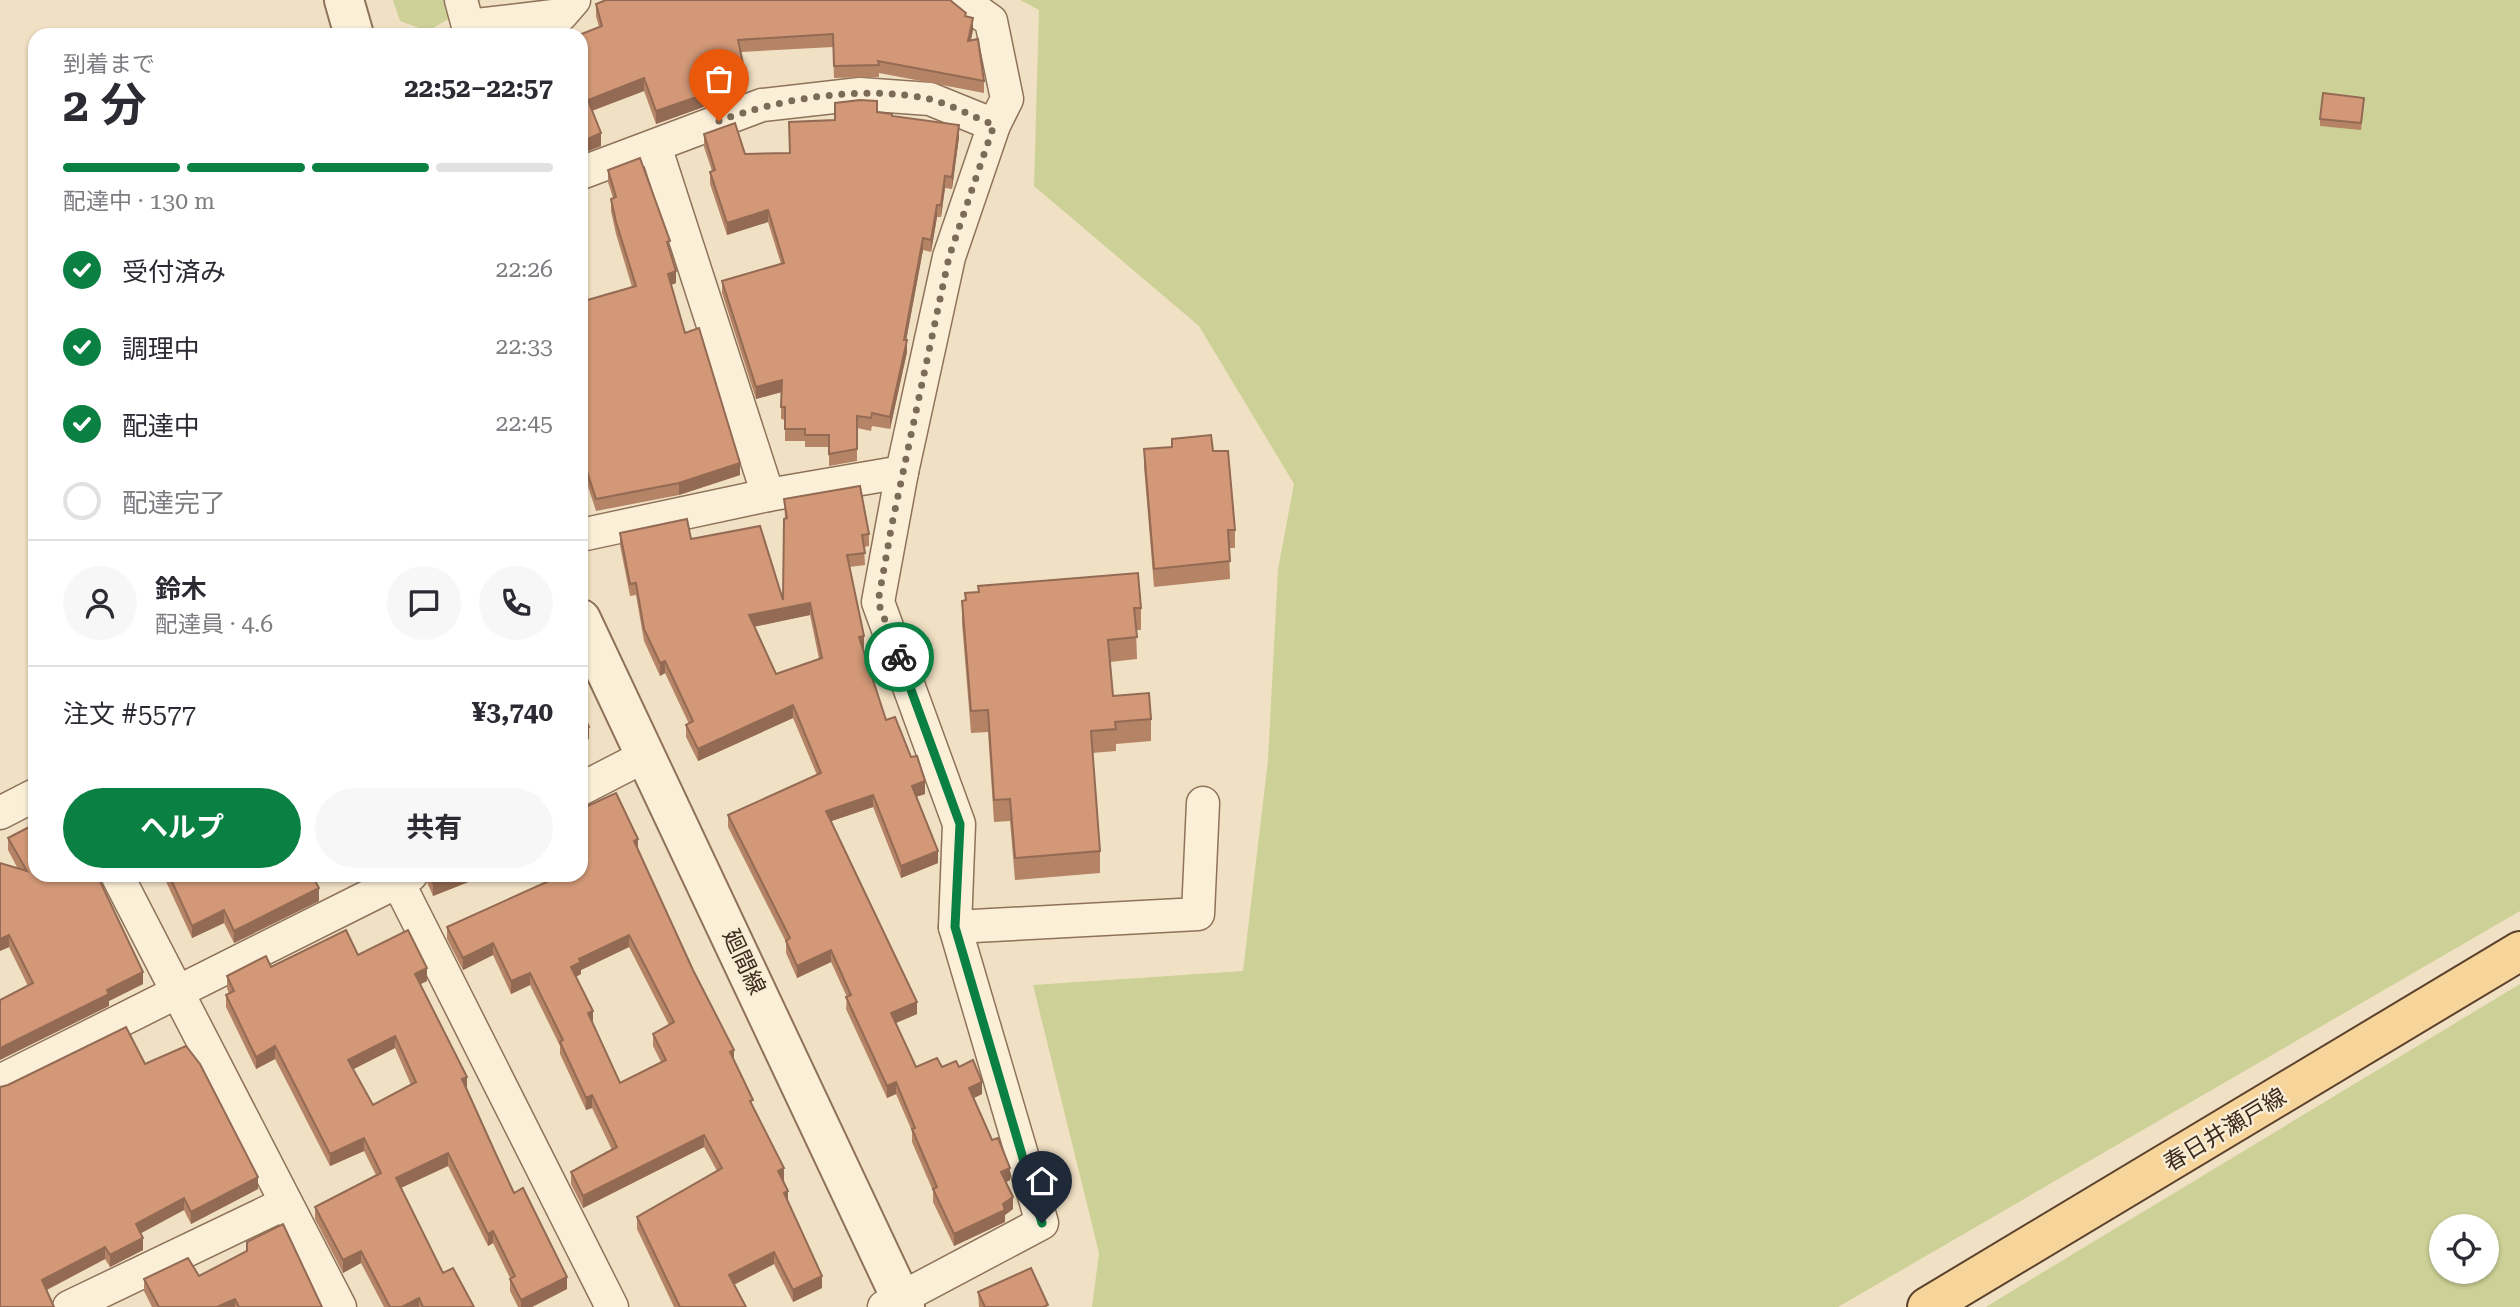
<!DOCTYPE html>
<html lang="ja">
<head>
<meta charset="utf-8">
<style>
  :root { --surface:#fff; --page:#f7f7f7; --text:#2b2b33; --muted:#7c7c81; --line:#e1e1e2; --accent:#0b8043 }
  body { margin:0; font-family:"Roboto Serif","Noto Sans JP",serif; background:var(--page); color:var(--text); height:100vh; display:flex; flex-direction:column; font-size:26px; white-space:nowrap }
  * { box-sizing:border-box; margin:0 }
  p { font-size:23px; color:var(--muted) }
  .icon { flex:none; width:38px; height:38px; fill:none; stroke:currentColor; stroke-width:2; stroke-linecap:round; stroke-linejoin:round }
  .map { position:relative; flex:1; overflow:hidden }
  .details { position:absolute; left:28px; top:28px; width:560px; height:854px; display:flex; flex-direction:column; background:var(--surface); border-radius:21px; box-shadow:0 2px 5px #0004 }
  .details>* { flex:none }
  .fabs { position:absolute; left:2429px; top:1214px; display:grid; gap:14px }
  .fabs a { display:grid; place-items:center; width:70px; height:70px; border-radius:50%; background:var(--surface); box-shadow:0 2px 5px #0004; font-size:35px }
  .pin { position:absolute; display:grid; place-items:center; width:60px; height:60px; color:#fff; margin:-72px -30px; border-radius:50% 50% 50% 0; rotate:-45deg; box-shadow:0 0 7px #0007 }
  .pin .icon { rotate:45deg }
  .courier { position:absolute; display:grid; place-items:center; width:70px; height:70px; margin:-35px; border:5px solid #0b8043; border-radius:50%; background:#fff; color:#222; box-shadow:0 2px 9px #0007 }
  .overview em { font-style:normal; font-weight:700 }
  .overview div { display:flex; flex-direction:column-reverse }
  .overview { display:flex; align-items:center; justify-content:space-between; height:119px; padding:0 35px }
  h1 { font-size:46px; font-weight:700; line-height:52px }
  .bar { display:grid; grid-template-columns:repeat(4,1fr); gap:10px 7px; align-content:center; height:84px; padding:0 35px }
  .bar i { height:9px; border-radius:5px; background:var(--line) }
  .bar .active { background:var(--accent) }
  .bar p { grid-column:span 4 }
  .line { display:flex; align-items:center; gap:18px; padding:0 35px; border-top:2px solid var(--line) }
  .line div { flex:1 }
  .round { display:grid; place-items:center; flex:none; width:74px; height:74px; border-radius:37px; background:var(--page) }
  ol { padding:0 35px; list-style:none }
  li { display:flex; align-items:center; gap:21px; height:77px }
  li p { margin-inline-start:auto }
  li .icon { padding:7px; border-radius:50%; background:var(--accent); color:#fff; stroke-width:4 }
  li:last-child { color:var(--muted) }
  li i { width:38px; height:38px; border:4px solid var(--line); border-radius:50% }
  .button { display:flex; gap:14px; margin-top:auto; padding:14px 35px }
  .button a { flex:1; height:80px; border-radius:42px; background:var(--accent); color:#fff; font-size:28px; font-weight:700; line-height:80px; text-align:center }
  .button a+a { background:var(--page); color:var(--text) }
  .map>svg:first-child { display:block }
  .green { fill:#cdd197; fill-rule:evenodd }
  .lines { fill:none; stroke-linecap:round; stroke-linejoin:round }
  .minor-casing { stroke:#8e7259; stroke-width:35 }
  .tertiary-casing { stroke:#8e7259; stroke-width:42 }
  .primary-casing { stroke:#5b402d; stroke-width:42 }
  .minor { stroke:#fbefd8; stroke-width:32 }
  .tertiary { stroke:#fbefd8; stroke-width:38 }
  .primary { stroke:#f6d49a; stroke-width:38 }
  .wall { fill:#b58366; fill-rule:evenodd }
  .shaded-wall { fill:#936a53 }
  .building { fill:#d29877; stroke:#936a53; stroke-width:2; fill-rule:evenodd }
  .done { stroke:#7c6b58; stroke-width:7; stroke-dasharray:0 12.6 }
  .route { stroke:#0b8043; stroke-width:9 }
  .labels { text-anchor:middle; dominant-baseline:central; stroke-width:5; stroke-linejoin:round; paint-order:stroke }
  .street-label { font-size:23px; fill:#3d2b1e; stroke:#f8ecd4 }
</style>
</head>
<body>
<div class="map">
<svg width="2520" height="1307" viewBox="0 0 2520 1307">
  <rect width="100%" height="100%" fill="#f1e1c4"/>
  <g class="green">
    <path d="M393 0H481L428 31 400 21Z"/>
    <path d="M1020 0H2520V911L1838 1307H1092L1099 1253 1033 985 1243 971 1268 760 1278 569 1294 484 1199 326 1034 186 1039 10Z"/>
    <path d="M2520 984V1307H1986L2030 1280ZM2441 1227H2487V1272H2441Z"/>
  </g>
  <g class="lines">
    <defs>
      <g id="minor">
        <path d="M461 0 468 26 561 15 574 0"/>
        <path d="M655 146 768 495"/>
        <path d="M581 173 762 105 860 94 930 99 994 125"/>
        <path d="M581 535 768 495 902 472"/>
        <path d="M581 789 647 755"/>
        <path d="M0 813 35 795"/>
        <path d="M117 875 340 1307"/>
        <path d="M398 882 612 1307"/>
        <path d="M955 927 1198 914 1203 803"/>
        <path d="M0 1081 411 875"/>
        <path d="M69 1307 286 1203"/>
        <path d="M884 1307 1042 1223 955 927 959 824 878 602 902 472 949 257 994 125 1007 99 991 21 962 0"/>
      </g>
      <g id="tertiary">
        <path d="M344 0 354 35"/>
        <path d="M581 619 905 1307"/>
      </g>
      <path id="primary" d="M1927 1307 2520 951"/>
    </defs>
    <use href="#minor" class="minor-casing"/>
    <use href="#tertiary" class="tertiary-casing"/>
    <use href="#primary" class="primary-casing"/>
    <use href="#minor" class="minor"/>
    <use href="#tertiary" class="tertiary"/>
    <use href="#primary" class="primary"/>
  </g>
  <g class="wall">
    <path d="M596 4 966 16 973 30 971 40 984 81V93L879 73V77L834 78 833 47 741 52 746 90 723 95V100L656 124 644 91 592 111 601 146 581 154 599 27 596 16Z"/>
    <path d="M2364 105 2361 130 2320 126V119Z"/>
    <path d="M877 112 959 137 952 189 945 188 941 217H937L931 252 923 250 906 340 907 352 890 429 872 426 871 431 857 428V461L829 466V447H805V441H785V420L781 419V392L756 399 722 293V281L781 264 768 222 727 235 710 184V172L712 171 704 147V134L745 154 790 153 835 120Z"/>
    <path d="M608 170 670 251 676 283 671 285 685 333 740 475 679 495 596 511 581 465V290L584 301 632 287 616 234 611 211V199L613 198 608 182Z"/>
    <path d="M1144 449 1213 451 1235 530V548H1229L1230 579 1154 587 1144 467Z"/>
    <path d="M784 499 869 534V546L864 547 865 565 849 567 864 648 863 649 886 720 925 794 916 797 938 863 901 878 873 807 831 821 917 1014 896 1023 916 1067H959L982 1094 974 1098 1010 1180 1006 1182 1013 1209 1005 1215V1222L954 1246 933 1202V1191L912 1142V1131L896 1094 887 1098 846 1009 847 997 831 962 797 978 786 953V942L728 827V815L817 775 793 718 698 761 686 737V725L689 724 665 673 660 676 644 641 636 595 630 596 620 545V533L691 539 783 600 785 519ZM810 615 819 659 776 674 754 626Z"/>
    <path d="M965 593 1141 608V630H1136L1137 659 1110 662 1113 696 1151 719V741L1116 744V751L1092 753 1100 851V873L1015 880 1010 821 994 822 988 732 971 733 962 623V601L965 600Z"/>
    <path d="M581 809 638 850 734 1061 784 1180 788 1202 822 1288 793 1302 774 1264 734 1285 746 1307H674L637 1229V1217L717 1171 704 1147 583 1208 571 1184V1172L612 1150 592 1108 586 1110 560 1054V1046L530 985 511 994 493 955 463 970 447 939V927L581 875ZM629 947 669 1025 653 1034V1046L661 1062 620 1083 592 1023 576 977 581 974V970Z"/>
    <path d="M8 838 143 984 109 1001V1006L28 986 9 947 0 951 18 869 8 850Z"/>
    <path d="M163 875H312L319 901 234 943 224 923 192 938Z"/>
    <path d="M427 875H486L433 896 427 882Z"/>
    <path d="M358 955 427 981 420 984 467 1090 514 1193 567 1289 532 1307H518L510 1291V1278L493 1243 488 1246 448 1166 401 1188 443 1273 474 1307H384L361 1263 343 1273 315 1219V1207L376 1175 364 1151 330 1166 275 1059 256 1069 226 1007V995L229 994 227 988V976L271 967ZM395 1048 411 1085 373 1105 353 1069Z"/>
    <path d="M145 1064 258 1189 191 1224 184 1210 140 1233 143 1250 110 1267 105 1259 47 1290 0 1307Z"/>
    <path d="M199 1276 322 1307H152L144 1291V1279Z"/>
    <path d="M978 1292 1048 1307H979Z"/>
  </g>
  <g class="shaded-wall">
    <path d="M973 18V30L968 53V41Z"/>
    <path d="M644 78V91L588 112V100Z"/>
    <path d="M746 78V90L723 95V100L656 124V111L722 83Z"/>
    <path d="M959 125V137L952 189V177Z"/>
    <path d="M601 133V146L581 154V142Z"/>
    <path d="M945 176V188L941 217V205Z"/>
    <path d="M937 205V217L931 252V240Z"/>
    <path d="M768 210V222L727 235V223Z"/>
    <path d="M923 238V250L904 352V340Z"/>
    <path d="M676 271V283L668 286V274Z"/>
    <path d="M907 340V352L890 429V417Z"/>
    <path d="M782 380V392L756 399V387Z"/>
    <path d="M740 463V475L679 495V483Z"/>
    <path d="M810 603V615L749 628V615Z"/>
    <path d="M864 636V648L859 650V637Z"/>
    <path d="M665 661V673L660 676V663Z"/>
    <path d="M793 705V718L698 761V749Z"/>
    <path d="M589 727V739L581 743V731Z"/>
    <path d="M925 781V794L912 798V786Z"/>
    <path d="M873 795V807L826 823V811Z"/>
    <path d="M638 839V851L634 841Z"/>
    <path d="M938 851V863L901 878V866Z"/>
    <path d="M455 875H486L433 896V883Z"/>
    <path d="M319 888V901L234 943V931Z"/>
    <path d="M224 910V923L192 938V926Z"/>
    <path d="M9 935V947L0 951V939Z"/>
    <path d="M629 935V947L581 970V974L571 979V967L579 959Z"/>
    <path d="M493 943V955L463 970V958Z"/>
    <path d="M831 950V962L797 978V966Z"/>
    <path d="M427 968V981L415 987V974Z"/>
    <path d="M143 972V984L109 1001V1006L0 1060V1048L107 990Z"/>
    <path d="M530 973V985L511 994V981Z"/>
    <path d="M917 1002V1014L891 1025V1013Z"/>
    <path d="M593 1011V1023L588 1026V1013Z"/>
    <path d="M395 1036V1048L348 1072V1060Z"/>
    <path d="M275 1046V1059L256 1069V1057Z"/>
    <path d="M734 1050V1062L730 1052Z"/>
    <path d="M467 1077V1089L462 1079Z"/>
    <path d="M896 1082V1094L887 1098V1086Z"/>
    <path d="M982 1082V1094L969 1100V1088Z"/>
    <path d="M592 1095V1108L586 1110V1098Z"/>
    <path d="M704 1135V1147L583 1208V1196Z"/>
    <path d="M364 1138V1151L330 1166V1154Z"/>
    <path d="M448 1153V1166L396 1190V1178Z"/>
    <path d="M784 1168V1180L778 1183V1171Z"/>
    <path d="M1010 1168V1180L1001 1185V1172Z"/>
    <path d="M258 1177V1189L191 1224V1212Z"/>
    <path d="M788 1191V1203L784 1193Z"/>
    <path d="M1013 1197V1209L1005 1215V1222L954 1246V1234Z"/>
    <path d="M184 1198V1210L136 1236V1224Z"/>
    <path d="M493 1231V1243L488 1246V1234Z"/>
    <path d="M143 1238V1250L110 1267V1255Z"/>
    <path d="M105 1247V1259L42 1292V1280Z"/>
    <path d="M361 1251V1263L343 1273V1260Z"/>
    <path d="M774 1252V1264L729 1287V1275Z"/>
    <path d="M822 1276V1288L793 1302V1290Z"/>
    <path d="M567 1277V1289L532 1307H521V1300Z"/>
    <path d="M419 1298V1307H402Z"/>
    <path d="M235 1299V1307H217Z"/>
  </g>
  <g class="building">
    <path d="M606 0H950L966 13 965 16 973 18 968 41 978 39 984 81 878 61 879 65 834 66 833 34 738 40 746 78 722 83 723 88 656 111 644 78 588 100 601 133 581 142V35H579L602 26 596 4Z"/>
    <path d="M522 29 524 35H502Z"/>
    <path d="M2323 93 2364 98 2361 123 2320 119Z"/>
    <path d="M860 100 877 101V112L892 114V116L959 125 952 177 945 176 941 205H937L931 240 923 238 904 340H907L890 417 872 413 871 418 857 416V449L829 454V435H805V429H785V407H781L782 380 756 387 722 281 784 263 768 210 727 223 710 172 715 170 704 134 735 123 745 154 790 153 789 122 835 120V103Z"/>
    <path d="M640 158 670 241 667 242 676 271 668 274 685 333 699 328 740 463 679 483 596 499 581 453V290L584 301 636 286 616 222 611 199 616 197 608 170Z"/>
    <path d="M1211 435 1213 451H1228L1235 530H1228L1230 561 1154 569 1144 449 1172 447V439Z"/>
    <path d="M860 486 869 534 862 535 865 553 847 555 864 636 859 637 886 720 895 717 911 757 917 756 925 781 912 786 938 851 901 866 873 795 826 811 917 1002 891 1013 916 1067 937 1058 942 1067 956 1061 959 1067 973 1060 982 1082 969 1088 992 1140 998 1138 1010 1168 1001 1172 1013 1197 1003 1204 1005 1210 954 1234 933 1189 937 1187 912 1129 915 1128 896 1082 887 1086 846 997 851 995 831 950 797 966 786 941 790 938 728 815 821 773 793 705 698 749 686 725 693 721 665 661 660 663 644 629 636 583 630 584 620 533 687 519 691 539 760 526 783 600 784 519 787 518 784 499ZM810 603 822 658 776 674 749 615Z"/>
    <path d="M1138 573 1141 608H1134L1137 637 1108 640 1113 696 1149 693 1151 719 1115 722 1116 729 1091 731 1100 851 1015 858 1010 799 994 800 988 710 971 711 962 601 966 600 965 593 979 592 978 586Z"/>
    <path d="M581 710 589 727 581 731Z"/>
    <path d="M616 793 638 839 634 841 693 970 734 1050 730 1052 753 1100 750 1101 784 1168 778 1171 788 1191 784 1193 822 1276 793 1290 774 1252 729 1275 746 1307H680L637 1217 722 1168 704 1135 583 1196 571 1172 617 1147 592 1095 586 1098 560 1042 563 1040 530 973 511 981 493 943 463 958 447 927 562 875H581V866L585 864 581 854V809ZM629 935 674 1022 653 1034 666 1060 620 1083 588 1013 593 1011 571 967 581 962 579 959Z"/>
    <path d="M35 824V875H97L143 972 107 990 109 994 0 1048V1000L33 983 9 935 0 939V863L27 871 8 838Z"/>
    <path d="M169 875H312L319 888 234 931 224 910 192 926Z"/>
    <path d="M430 875H455L433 883Z"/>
    <path d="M346 930 358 955 408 930 427 968 415 974 467 1077 462 1079 494 1150 514 1193 523 1188 567 1277 521 1300 510 1279 515 1276 493 1231 488 1234 448 1153 396 1178 443 1273 453 1268 474 1307H423L419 1298 402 1307H390L361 1251 343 1260 315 1207 381 1173 364 1138 330 1154 275 1046 256 1057 226 995 234 991 227 976 266 956 271 967ZM395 1036 416 1082 373 1105 348 1060Z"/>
    <path d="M126 1027 145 1064 186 1046 200 1064 258 1177 191 1212 184 1198 136 1224 143 1238 110 1255 105 1247 42 1280 54 1307H0V1087L8 1085Z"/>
    <path d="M283 1224 322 1307H239L235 1299 217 1307H159L144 1279 188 1258 199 1276 247 1251V1242Z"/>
    <path d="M1031 1268 1048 1305 1043 1307H985L978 1292Z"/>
  </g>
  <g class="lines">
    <path class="done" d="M719 121C780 98 864 85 929 99 951 104 973 117 994 125L949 257 892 524 878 602 899 657"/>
    <path class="route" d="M899 657 960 824 955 927 1042 1223"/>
  </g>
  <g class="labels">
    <g class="street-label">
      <text transform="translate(744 962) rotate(65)">廻間線</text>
      <text transform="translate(2225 1130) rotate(-31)">春日井瀬戸線</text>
    </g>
  </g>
</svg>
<div class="fabs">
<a><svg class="icon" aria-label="locate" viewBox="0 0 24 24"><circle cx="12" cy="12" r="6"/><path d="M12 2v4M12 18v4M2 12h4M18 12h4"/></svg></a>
</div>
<div class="pin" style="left:719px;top:121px;background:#ea580c"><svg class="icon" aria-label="bag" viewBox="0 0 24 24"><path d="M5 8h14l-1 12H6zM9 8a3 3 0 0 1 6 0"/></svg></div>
<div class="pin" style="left:1042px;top:1223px;background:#1f2937"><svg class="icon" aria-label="home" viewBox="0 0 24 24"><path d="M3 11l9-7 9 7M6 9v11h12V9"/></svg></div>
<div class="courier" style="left:899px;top:657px"><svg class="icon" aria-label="bike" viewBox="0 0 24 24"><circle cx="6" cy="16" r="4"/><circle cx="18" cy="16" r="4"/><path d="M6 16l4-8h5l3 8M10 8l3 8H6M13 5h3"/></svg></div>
<section class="details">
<div class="overview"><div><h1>2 分</h1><p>到着まで</p></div><em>22:52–22:57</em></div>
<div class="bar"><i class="active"></i><i class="active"></i><i class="active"></i><i></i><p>配達中 · 130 m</p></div>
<ol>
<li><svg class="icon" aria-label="check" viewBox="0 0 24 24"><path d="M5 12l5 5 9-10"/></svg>受付済み<p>22:26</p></li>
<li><svg class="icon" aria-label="check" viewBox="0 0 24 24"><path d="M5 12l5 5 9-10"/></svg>調理中<p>22:33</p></li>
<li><svg class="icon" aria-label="check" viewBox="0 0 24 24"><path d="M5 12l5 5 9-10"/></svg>配達中<p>22:45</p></li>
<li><i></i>配達完了</li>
</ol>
<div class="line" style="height:126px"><a class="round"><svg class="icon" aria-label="person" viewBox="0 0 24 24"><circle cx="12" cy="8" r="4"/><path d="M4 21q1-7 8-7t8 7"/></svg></a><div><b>鈴木</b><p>配達員 · 4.6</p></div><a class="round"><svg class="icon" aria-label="chat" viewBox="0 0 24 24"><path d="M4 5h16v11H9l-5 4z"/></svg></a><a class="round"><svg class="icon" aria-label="phone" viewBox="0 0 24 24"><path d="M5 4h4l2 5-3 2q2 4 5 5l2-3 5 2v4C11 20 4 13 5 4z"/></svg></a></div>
<div class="line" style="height:91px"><div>注文 #5577</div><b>¥3,740</b></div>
<div class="button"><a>ヘルプ</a><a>共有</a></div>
</section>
</div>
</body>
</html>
